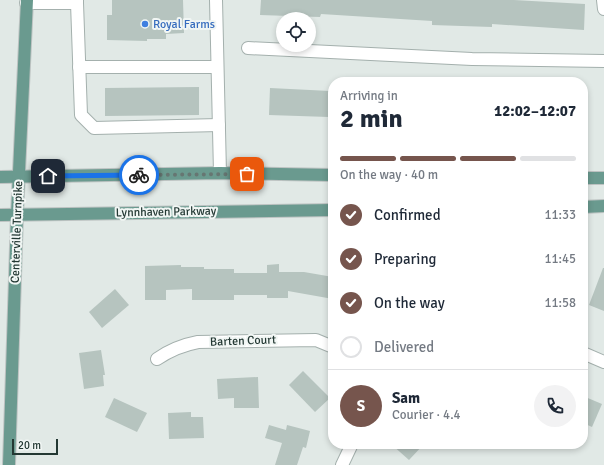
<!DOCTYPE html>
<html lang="en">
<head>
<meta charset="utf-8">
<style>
  :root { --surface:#fff; --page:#f2f2f3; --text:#1f2937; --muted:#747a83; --line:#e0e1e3; --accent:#76554d }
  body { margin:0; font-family:Signika,sans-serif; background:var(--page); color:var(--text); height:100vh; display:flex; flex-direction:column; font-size:15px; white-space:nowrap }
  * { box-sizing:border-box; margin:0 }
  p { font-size:13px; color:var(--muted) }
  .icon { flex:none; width:22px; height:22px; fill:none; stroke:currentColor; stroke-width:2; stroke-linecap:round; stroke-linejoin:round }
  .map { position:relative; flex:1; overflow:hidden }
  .details { position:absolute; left:328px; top:77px; width:260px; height:372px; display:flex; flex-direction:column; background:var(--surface); border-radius:16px; box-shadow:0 2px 6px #0003 }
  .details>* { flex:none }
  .fabs { position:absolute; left:276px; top:12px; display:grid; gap:8px }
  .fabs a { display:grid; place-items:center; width:40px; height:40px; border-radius:50%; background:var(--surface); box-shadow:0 2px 6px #0003; font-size:20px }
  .scale { position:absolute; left:12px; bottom:10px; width:46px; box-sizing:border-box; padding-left:4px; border:2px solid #233833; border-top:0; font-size:11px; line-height:14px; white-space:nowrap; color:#233833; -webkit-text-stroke:3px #f1f6f4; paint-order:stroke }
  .pin { position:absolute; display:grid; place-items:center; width:34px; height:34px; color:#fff; margin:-17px; border-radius:8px; box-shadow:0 2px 6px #0006 }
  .courier { position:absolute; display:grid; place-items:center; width:40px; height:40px; margin:-20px; border:3px solid #1a73e8; border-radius:50%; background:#fff; color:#222; box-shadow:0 1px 5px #0007 }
  .summary em { font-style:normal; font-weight:700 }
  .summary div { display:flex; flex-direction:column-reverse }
  .summary { display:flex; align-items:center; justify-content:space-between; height:68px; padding:0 12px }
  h1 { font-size:26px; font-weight:700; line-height:30px }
  .bar { display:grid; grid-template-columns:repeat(4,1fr); gap:6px 4px; align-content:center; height:48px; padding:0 12px }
  .bar i { height:5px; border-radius:3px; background:var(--line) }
  .bar .on { background:var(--accent) }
  .bar p { grid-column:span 4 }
  .line { display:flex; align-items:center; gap:10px; padding:0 12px; border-top:1px solid var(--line) }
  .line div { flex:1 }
  .round { display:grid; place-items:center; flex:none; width:42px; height:42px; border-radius:21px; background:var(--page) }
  ol { padding:0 12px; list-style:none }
  li { display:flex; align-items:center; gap:12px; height:44px }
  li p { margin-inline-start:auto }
  li .icon { padding:4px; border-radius:50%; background:var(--accent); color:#fff; stroke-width:4 }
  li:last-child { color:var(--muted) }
  li i { width:22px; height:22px; border:2px solid var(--line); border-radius:50% }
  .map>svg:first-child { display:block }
  .building { fill:#b6c4bf }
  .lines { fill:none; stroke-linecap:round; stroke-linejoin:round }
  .minor-casing { stroke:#a4b0ad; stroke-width:14 }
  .major-casing { stroke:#bdc3c2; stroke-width:14 }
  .minor { stroke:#fff; stroke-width:12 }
  .major { stroke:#6a9a8f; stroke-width:12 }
  .done { stroke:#667672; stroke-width:4; stroke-dasharray:0 7.2 }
  .route { stroke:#1a73e8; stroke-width:5 }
  .shop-dot { fill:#3f7fe0; stroke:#f1f6f4; stroke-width:1.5 }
  .labels { text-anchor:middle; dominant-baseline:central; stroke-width:4; stroke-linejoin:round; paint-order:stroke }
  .shop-label { font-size:12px; fill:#366cbe; stroke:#f1f6f4; text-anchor:start }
  .street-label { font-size:12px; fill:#233833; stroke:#f1f6f4 }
</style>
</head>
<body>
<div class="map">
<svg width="604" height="465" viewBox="0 0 604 465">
  <rect width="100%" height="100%" fill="#e1e9e6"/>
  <g class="building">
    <path d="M112 0H183L184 33 166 34V39H147V41L107 40V15H112Z"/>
    <path d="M261 0H514L585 4 584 30 492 24V27L432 25V21L321 14 320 17 260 15Z"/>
    <path d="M199 87V115L105 116V88Z"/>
    <path d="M270 88 330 91 329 117 269 115Z"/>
    <path d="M279 264V272H304L333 277V299L288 291V298H267V295H234V300H192V289L166 290V300H145V266L181 265V267H204V269H234V273H267V265Z"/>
    <path d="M603 268H604V311L589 305Z"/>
    <path d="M115 289 129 305 102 328 89 312Z"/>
    <path d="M101 350 105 375H103L104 386 84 389 79 353Z"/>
    <path d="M303 371 330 398 315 412 289 385Z"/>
    <path d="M258 377 259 408H234V398L218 399 217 379Z"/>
    <path d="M583 396 602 404 592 427 583 423Z"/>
    <path d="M114 398 147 413 137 432 105 417Z"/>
    <path d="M191 412V417H203L204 438 169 439 168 413Z"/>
    <path d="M269 425 286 430 287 425 310 431 306 448 303 447 297 465H275L282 443 265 438Z"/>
    <path d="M391 444H424L409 460Z"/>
  </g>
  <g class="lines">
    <defs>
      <g id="minor">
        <path d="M216 0 220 173"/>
        <path d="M603 0 604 9"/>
        <path d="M26 3H77V0"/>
        <path d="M77 3 81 115 94 128 219 125"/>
        <path d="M248 48 472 59 604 61"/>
        <path d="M79 67H217"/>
        <path d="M583 353 604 362"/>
        <path d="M157 359C170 350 182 345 198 342L316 340 333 347"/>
        <path d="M342 465 352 444"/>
      </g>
      <g id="major">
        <path d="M0 177 220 173 333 175"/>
        <path d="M583 178H604"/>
        <path d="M583 207 604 206"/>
        <path d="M0 215 333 210"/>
        <path d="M9 465 17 215 27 0"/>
      </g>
    </defs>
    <use href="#minor" class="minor-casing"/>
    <use href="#major" class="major-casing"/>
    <use href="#minor" class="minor"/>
    <use href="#major" class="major"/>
  </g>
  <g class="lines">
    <path class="done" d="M139 175 247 174"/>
    <path class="route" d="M48 176 139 175"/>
  </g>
  <circle class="shop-dot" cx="145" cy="24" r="4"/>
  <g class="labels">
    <g class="shop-label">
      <text x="153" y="24">Royal Farms</text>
    </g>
    <g class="street-label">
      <text transform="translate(166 212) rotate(-1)">Lynnhaven Parkway</text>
      <text transform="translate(17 232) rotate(-88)">Centerville Turnpike</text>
      <text transform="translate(243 341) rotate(-2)">Barten Court</text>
    </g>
  </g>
</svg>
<div class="fabs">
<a><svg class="icon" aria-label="locate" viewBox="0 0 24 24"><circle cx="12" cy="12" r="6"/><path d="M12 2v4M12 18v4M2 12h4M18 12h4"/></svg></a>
</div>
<div class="scale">20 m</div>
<div class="pin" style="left:247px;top:174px;background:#ea580c"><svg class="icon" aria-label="bag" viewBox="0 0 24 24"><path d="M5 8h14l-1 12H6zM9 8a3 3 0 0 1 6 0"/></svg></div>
<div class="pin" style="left:48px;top:176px;background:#1f2937"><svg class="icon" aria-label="home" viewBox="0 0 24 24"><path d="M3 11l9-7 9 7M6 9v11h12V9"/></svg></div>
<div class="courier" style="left:139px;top:175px"><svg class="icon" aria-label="bike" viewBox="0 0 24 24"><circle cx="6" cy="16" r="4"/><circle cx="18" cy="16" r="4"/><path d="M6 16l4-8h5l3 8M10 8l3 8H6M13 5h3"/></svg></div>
<section class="details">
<div class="summary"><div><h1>2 min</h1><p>Arriving in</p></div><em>12:02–12:07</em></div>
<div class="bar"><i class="on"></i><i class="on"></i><i class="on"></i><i></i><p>On the way · 40 m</p></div>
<ol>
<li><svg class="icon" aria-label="check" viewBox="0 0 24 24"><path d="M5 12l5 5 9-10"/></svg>Confirmed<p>11:33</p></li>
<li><svg class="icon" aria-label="check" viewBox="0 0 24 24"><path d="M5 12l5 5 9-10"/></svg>Preparing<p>11:45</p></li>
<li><svg class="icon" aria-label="check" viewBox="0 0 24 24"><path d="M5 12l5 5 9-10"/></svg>On the way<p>11:58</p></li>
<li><i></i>Delivered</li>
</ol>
<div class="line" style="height:72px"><b class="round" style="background:var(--accent);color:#fff">S</b><div><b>Sam</b><p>Courier · 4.4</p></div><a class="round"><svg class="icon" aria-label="phone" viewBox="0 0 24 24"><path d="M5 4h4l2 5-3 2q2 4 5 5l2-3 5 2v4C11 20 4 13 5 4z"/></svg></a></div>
</section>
</div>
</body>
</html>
